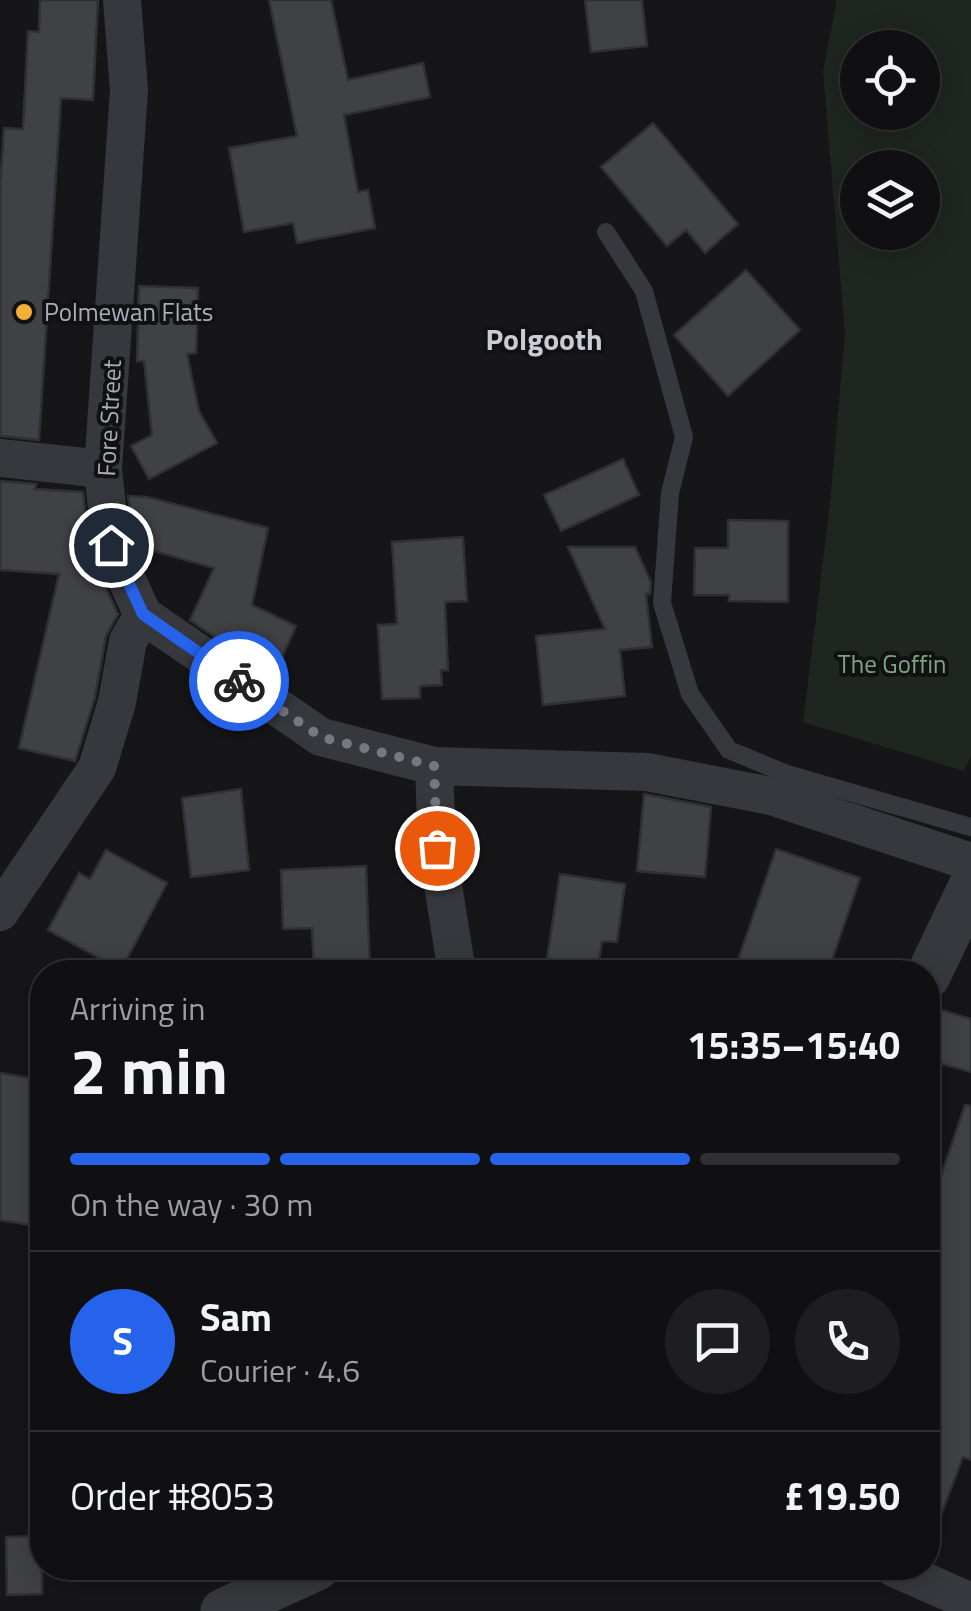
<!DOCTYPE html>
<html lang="en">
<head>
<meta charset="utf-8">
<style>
  :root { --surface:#101012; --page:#1e1e20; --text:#f1f3f6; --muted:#9c9d9f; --line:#303032; --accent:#2563eb }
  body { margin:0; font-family:"Titillium Web",sans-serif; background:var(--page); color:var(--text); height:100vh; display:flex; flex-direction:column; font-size:38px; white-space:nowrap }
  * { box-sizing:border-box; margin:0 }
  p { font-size:32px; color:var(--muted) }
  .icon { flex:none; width:55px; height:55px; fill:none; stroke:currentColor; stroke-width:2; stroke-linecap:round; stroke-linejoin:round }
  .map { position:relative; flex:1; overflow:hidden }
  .side { position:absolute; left:30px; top:960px; width:910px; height:620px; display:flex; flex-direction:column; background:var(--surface); border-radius:40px; box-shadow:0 5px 25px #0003,0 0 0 2px var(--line) }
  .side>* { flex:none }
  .buttons { position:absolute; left:840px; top:30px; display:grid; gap:20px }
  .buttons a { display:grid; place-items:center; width:100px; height:100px; border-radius:50%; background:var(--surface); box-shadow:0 5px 25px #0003,0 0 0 2px var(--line); font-size:50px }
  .pin { position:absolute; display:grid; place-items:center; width:85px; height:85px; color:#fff; margin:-42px; border:5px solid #fff; border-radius:50%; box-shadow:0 2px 10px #0007 }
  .courier { position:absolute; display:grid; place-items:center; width:100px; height:100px; margin:-50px; border:8px solid #2563eb; border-radius:50%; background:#fff; color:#222; box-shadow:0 2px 12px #0007 }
  .overview em { font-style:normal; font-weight:700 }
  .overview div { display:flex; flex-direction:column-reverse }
  .overview { display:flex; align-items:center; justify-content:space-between; height:170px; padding:0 40px }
  h1 { font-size:65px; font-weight:700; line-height:75px }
  .bar { display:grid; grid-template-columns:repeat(4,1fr); gap:15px 10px; align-content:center; height:120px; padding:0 40px }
  .bar i { height:12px; border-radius:8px; background:var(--line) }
  .bar .active { background:var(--accent) }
  .bar p { grid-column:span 4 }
  .line { display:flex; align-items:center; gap:25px; padding:0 40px; border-top:2px solid var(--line) }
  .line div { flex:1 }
  .round { display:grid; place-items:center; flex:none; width:105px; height:105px; border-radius:52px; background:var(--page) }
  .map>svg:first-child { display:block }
  .green { fill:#1e261f; fill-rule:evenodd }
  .building { fill:#404145; stroke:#303034; stroke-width:2.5 }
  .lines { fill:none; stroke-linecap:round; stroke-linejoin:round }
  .service { stroke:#37383d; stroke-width:18 }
  .minor { stroke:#37383d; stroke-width:38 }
  .tertiary { stroke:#37383d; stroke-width:45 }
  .done { stroke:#757880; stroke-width:10; stroke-dasharray:0 18 }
  .route { stroke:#2563eb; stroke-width:12 }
  .poi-dot { fill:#f2b134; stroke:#111113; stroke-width:4 }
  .labels { text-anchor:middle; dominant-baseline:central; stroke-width:8; stroke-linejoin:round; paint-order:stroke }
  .poi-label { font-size:25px; fill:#a8adb8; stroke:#111113; text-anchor:start }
  .street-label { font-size:25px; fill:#a8adb8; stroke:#111113 }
  .park-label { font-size:25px; fill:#7fa381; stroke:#111113 }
  .quarter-label { font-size:30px; font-weight:bold; fill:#c9ccd4; stroke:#111113 }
</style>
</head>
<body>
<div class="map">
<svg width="971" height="1611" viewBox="0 0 971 1611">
  <rect width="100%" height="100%" fill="#161618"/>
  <path class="green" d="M837 0H971V756L964 771 803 722 830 504 845 334 823 71ZM858 48H922V112H858ZM858 168H922V232H858Z"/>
  <g class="building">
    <path d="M40 0H98L93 100 61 98 39 440 0 436V188L4 128 23 129 28 31 39 32Z"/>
    <path d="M269 0H331L348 80 423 63 430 97 344 115 358 192 368 190 375 228 297 243 293 223 244 232 229 148 297 136Z"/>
    <path d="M585 0H642L647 46 591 52Z"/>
    <path d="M653 123 738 224 705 253 686 230 667 246 601 167Z"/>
    <path d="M746 270 800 330 728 396 674 335Z"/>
    <path d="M139 286 198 288 196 353 187 354 199 411 217 443 149 479 131 446 152 435 144 361H137Z"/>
    <path d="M623 459 639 495 561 531 544 495Z"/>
    <path d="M0 481 36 484 35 489 83 492 90 554 118 614 106 636 95 697 75 761 19 748 59 574 0 570Z"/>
    <path d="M128 496 147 497 268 528 252 605 296 626 280 662 245 645 241 655 190 620 214 568 136 546Z"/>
    <path d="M728 520 788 521V602L729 601V595H694L695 548H728Z"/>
    <path d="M463 537 467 601 445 602 448 670H441L442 685 420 686V698L382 699 378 625 397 624 392 542Z"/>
    <path d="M568 547H635L651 582 650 594H646L652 647 620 650 625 696 543 705 536 636 605 629Z"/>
    <path d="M241 789 249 870 191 877 182 798Z"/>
    <path d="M644 794 711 807 705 877 637 871Z"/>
    <path d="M776 849 860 878 828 972H734Z"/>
    <path d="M106 850 167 883 121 970 48 930 79 873 90 879Z"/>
    <path d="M366 866 370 972H314L312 928 283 929 281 870Z"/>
    <path d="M560 874 625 884 617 942 602 941 597 972H545Z"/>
    <path d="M935 1008 971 1019V1072L928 1060V1034Z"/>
    <path d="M0 1073 42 1080V1227L0 1220Z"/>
    <path d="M965 1105 971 1106V1460L963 1457 931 1541H928V1214Z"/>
    <path d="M42 1536V1594L7 1595 6 1537Z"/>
  </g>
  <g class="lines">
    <path class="service" d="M606 232 644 291 684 437 670 493 662 603 690 694 729 750 787 774 971 827"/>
    <g class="minor">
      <path d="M0 458 103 469"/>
      <path d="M143 615 321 737 434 766 647 772 771 796 971 862"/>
      <path d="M434 766 437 848 457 972"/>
      <path d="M0 912 97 768 117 702 128 641 143 615 111 545 103 469 129 90 122 0"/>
      <path d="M894 1568 971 1602"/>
    </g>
    <g class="tertiary">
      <path d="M928 976 971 886"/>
      <path d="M223 1611 317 1568"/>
    </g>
  </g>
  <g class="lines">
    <path class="done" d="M239 681 321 737 434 766 437 848"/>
    <path class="route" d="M111 545 143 614 239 681"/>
  </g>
  <circle class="poi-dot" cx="24" cy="312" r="10"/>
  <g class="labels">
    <g class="poi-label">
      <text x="44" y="312">Polmewan Flats</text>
    </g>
    <g class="street-label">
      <text transform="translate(109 418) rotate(-87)">Fore Street</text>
    </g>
    <g class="park-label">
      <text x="892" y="664">The Goffin</text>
    </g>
    <g class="quarter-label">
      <text x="544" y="339">Polgooth</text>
    </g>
  </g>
</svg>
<div class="buttons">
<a><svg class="icon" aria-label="locate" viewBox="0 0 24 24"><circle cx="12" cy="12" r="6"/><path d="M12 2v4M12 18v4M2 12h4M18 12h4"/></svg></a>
<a><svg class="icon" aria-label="layers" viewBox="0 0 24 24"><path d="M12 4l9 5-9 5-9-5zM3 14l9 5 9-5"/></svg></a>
</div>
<div class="pin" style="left:437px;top:848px;background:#ea580c"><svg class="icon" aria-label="bag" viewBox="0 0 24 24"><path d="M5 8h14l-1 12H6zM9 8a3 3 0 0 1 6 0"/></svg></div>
<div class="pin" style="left:111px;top:545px;background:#1f2937"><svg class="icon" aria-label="home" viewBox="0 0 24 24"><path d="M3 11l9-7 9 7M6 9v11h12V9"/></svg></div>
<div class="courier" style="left:239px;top:681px"><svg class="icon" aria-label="bike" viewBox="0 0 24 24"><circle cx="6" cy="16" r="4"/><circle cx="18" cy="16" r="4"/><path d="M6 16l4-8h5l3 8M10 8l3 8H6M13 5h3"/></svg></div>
<section class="side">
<div class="overview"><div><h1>2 min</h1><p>Arriving in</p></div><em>15:35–15:40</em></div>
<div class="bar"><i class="active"></i><i class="active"></i><i class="active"></i><i></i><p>On the way · 30 m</p></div>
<div class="line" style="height:180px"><b class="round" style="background:var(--accent);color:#fff">S</b><div><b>Sam</b><p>Courier · 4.6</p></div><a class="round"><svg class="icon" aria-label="chat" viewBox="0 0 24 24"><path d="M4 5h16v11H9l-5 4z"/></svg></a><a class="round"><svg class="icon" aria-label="phone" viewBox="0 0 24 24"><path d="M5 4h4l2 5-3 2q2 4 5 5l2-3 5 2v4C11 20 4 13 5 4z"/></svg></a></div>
<div class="line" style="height:130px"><div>Order #8053</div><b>£19.50</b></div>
</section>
</div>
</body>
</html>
